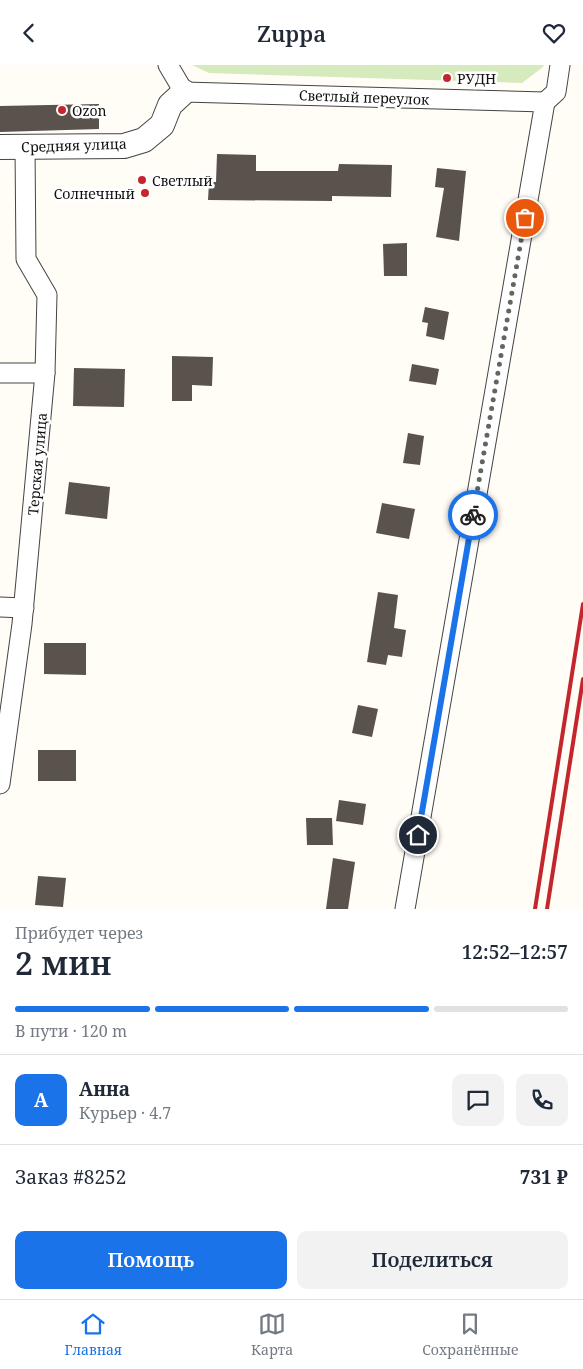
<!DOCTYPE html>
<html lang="ru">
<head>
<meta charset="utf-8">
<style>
  :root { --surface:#fff; --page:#f2f2f3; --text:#1f2937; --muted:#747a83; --line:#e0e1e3; --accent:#1a73e8 }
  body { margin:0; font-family:"Noto Serif",serif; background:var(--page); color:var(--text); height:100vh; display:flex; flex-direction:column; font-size:19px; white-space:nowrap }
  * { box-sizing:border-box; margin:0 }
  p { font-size:16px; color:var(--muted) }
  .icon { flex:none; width:28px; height:28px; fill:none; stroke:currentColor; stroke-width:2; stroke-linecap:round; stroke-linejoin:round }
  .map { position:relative; height:844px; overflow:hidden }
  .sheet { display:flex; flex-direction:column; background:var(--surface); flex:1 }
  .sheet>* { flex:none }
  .pin { position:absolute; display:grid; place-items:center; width:42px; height:42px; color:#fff; margin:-21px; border:2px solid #fff; border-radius:50%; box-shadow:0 1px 5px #0007 }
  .courier { position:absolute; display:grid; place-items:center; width:50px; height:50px; margin:-25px; border:4px solid #1a73e8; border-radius:50%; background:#fff; color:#222; box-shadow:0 1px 6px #0007 }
  .head em { font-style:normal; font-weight:600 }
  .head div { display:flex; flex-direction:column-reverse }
  .head { display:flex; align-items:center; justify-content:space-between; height:85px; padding:0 15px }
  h1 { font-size:32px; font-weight:600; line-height:38px }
  .bar { display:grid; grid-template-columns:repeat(4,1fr); gap:8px 5px; align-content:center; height:60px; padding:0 15px }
  .bar i { height:6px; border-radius:4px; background:var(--line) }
  .bar .selected { background:var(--accent) }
  .bar p { grid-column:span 4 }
  .line { display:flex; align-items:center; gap:12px; padding:0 15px; border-top:1px solid var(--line) }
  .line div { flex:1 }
  .round { display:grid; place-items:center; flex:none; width:52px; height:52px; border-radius:10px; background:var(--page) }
  .button { display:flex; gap:10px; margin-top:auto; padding:10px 15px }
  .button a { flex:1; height:58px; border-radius:10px; background:var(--accent); color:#fff; font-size:20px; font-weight:600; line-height:58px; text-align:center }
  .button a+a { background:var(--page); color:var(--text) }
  header { display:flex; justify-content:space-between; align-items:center; height:65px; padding:0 15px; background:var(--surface); font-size:22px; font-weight:600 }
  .dock { display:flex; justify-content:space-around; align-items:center; height:70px; border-top:1px solid var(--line); background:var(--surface); font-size:14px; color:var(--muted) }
  .dock a { display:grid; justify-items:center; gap:2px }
  .dock .selected { color:var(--accent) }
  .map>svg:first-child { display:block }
  .green { fill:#d5ebbd }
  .building { fill:#5a524d }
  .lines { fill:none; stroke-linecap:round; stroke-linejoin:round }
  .minor-casing { stroke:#444; stroke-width:21 }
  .tertiary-casing { stroke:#444; stroke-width:26 }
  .minor { stroke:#fff; stroke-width:19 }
  .tertiary { stroke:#fff; stroke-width:24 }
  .rail { stroke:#c4262e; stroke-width:4 }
  .done { stroke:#646461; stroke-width:5; stroke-dasharray:0 9 }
  .route { stroke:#1a73e8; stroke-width:6 }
  .poi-dot { fill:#c4262e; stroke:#fff; stroke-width:2 }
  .labels { text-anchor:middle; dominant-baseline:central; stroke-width:5; stroke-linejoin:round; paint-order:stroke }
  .poi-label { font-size:14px; fill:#111; stroke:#fff; text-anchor:start }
  .street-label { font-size:14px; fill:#111; stroke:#fff }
</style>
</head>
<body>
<header><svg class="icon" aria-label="back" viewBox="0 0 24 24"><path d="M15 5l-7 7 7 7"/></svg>Zuppa<svg class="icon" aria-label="heart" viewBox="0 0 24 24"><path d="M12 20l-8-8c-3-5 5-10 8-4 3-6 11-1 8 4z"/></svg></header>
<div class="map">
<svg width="583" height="844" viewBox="0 0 583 844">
  <rect width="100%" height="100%" fill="#fffdf5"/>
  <path class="green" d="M192 0H544L543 2 522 18 209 8Z"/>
  <g class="building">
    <path d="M99 39V64L0 67V41Z"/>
    <path d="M217 89 256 90V106H338L339 99 392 100 391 132 332 131V136L208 135 209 117H216Z"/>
    <path d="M437 103 466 106 459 176 436 172 444 123 435 122Z"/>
    <path d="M407 178V211H384L383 179Z"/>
    <path d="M425 242 449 247 444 275 426 271 428 258 422 257Z"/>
    <path d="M172 291 213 292 212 321 192 320V336H172Z"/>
    <path d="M412 299 439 304 436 320 409 316Z"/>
    <path d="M74 303 125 304 124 342 73 341Z"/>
    <path d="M408 368 424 371 420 400 403 398Z"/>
    <path d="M69 417 110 422 107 454 65 449Z"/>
    <path d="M382 438 415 444 409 474 376 468Z"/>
    <path d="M378 527 398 530 394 563 406 565 402 592 388 590 386 600 367 597Z"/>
    <path d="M44 578H86V610L44 609Z"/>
    <path d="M358 640 378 644 372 672 352 668Z"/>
    <rect x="38" y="685" width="38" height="31"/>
    <path d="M339 735 366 739 363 760 336 756Z"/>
    <path d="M306 753H332L333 780H307Z"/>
    <path d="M333 793 355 797 348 844H326Z"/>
    <path d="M38 811 66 813 63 842 35 840Z"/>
  </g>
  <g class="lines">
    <defs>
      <g id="minor">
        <path d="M168 0 184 27 545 37"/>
        <path d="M545 37 556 27 560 0"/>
        <path d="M0 308H45"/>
        <path d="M0 542 24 543"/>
        <path d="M0 719 22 559 45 308 47 230 26 194 25 82"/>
        <path d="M405 844 545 37"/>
      </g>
      <path id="tertiary" d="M0 82 124 81 144 75 162 60 170 40 184 27"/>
    </defs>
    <use href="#minor" class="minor-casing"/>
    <use href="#tertiary" class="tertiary-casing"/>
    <use href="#minor" class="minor"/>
    <use href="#tertiary" class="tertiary"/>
    <g class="rail">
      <path d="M535 844 583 539"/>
      <path d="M547 844 583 614"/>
    </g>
  </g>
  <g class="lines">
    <path class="done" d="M473 450 525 153"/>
    <path class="route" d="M418 770 473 450"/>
  </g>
  <g class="poi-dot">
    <circle cx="447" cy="13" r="5"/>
    <circle cx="62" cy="45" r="5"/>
    <circle cx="142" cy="115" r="5"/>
    <circle cx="145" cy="128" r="5"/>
  </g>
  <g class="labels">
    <g class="poi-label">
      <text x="457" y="13">РУДН</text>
      <text x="72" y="45">Ozon</text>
      <text x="152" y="115">Светлый</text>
      <text x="135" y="128" text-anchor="end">Солнечный</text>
    </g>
    <g class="street-label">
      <text transform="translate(364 32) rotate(2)">Светлый переулок</text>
      <text transform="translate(74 80) rotate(-2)">Средняя улица</text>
      <text transform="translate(37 399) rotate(-85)">Терская улица</text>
    </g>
  </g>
</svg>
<div class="pin" style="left:525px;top:153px;background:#ea580c"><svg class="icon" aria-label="bag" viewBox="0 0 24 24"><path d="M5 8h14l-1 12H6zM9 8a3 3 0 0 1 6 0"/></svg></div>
<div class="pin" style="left:418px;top:770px;background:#1f2937"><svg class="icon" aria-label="home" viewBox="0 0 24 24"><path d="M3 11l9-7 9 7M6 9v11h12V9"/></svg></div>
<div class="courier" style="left:473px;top:450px"><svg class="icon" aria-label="bike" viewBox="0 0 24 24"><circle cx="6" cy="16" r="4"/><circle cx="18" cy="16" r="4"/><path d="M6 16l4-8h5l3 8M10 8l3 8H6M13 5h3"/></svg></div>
</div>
<section class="sheet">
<div class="head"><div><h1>2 мин</h1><p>Прибудет через</p></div><em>12:52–12:57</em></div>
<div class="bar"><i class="selected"></i><i class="selected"></i><i class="selected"></i><i></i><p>В пути · 120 m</p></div>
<div class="line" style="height:90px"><b class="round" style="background:var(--accent);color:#fff">А</b><div><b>Анна</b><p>Курьер · 4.7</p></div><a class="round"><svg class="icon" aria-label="chat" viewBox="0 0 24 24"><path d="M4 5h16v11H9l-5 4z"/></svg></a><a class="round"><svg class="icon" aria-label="phone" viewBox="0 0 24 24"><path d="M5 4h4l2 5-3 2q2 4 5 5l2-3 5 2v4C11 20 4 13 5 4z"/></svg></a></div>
<div class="line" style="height:65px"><div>Заказ #8252</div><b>731 ₽</b></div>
<div class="button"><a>Помощь</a><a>Поделиться</a></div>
</section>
<nav class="dock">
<a class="selected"><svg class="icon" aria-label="home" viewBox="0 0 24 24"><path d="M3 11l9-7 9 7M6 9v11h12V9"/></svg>Главная</a>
<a><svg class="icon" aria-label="map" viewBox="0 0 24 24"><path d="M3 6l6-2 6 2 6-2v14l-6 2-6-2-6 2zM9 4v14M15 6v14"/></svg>Карта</a>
<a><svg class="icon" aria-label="saved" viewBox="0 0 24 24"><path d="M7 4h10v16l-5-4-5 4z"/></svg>Сохранённые</a>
</nav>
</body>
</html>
